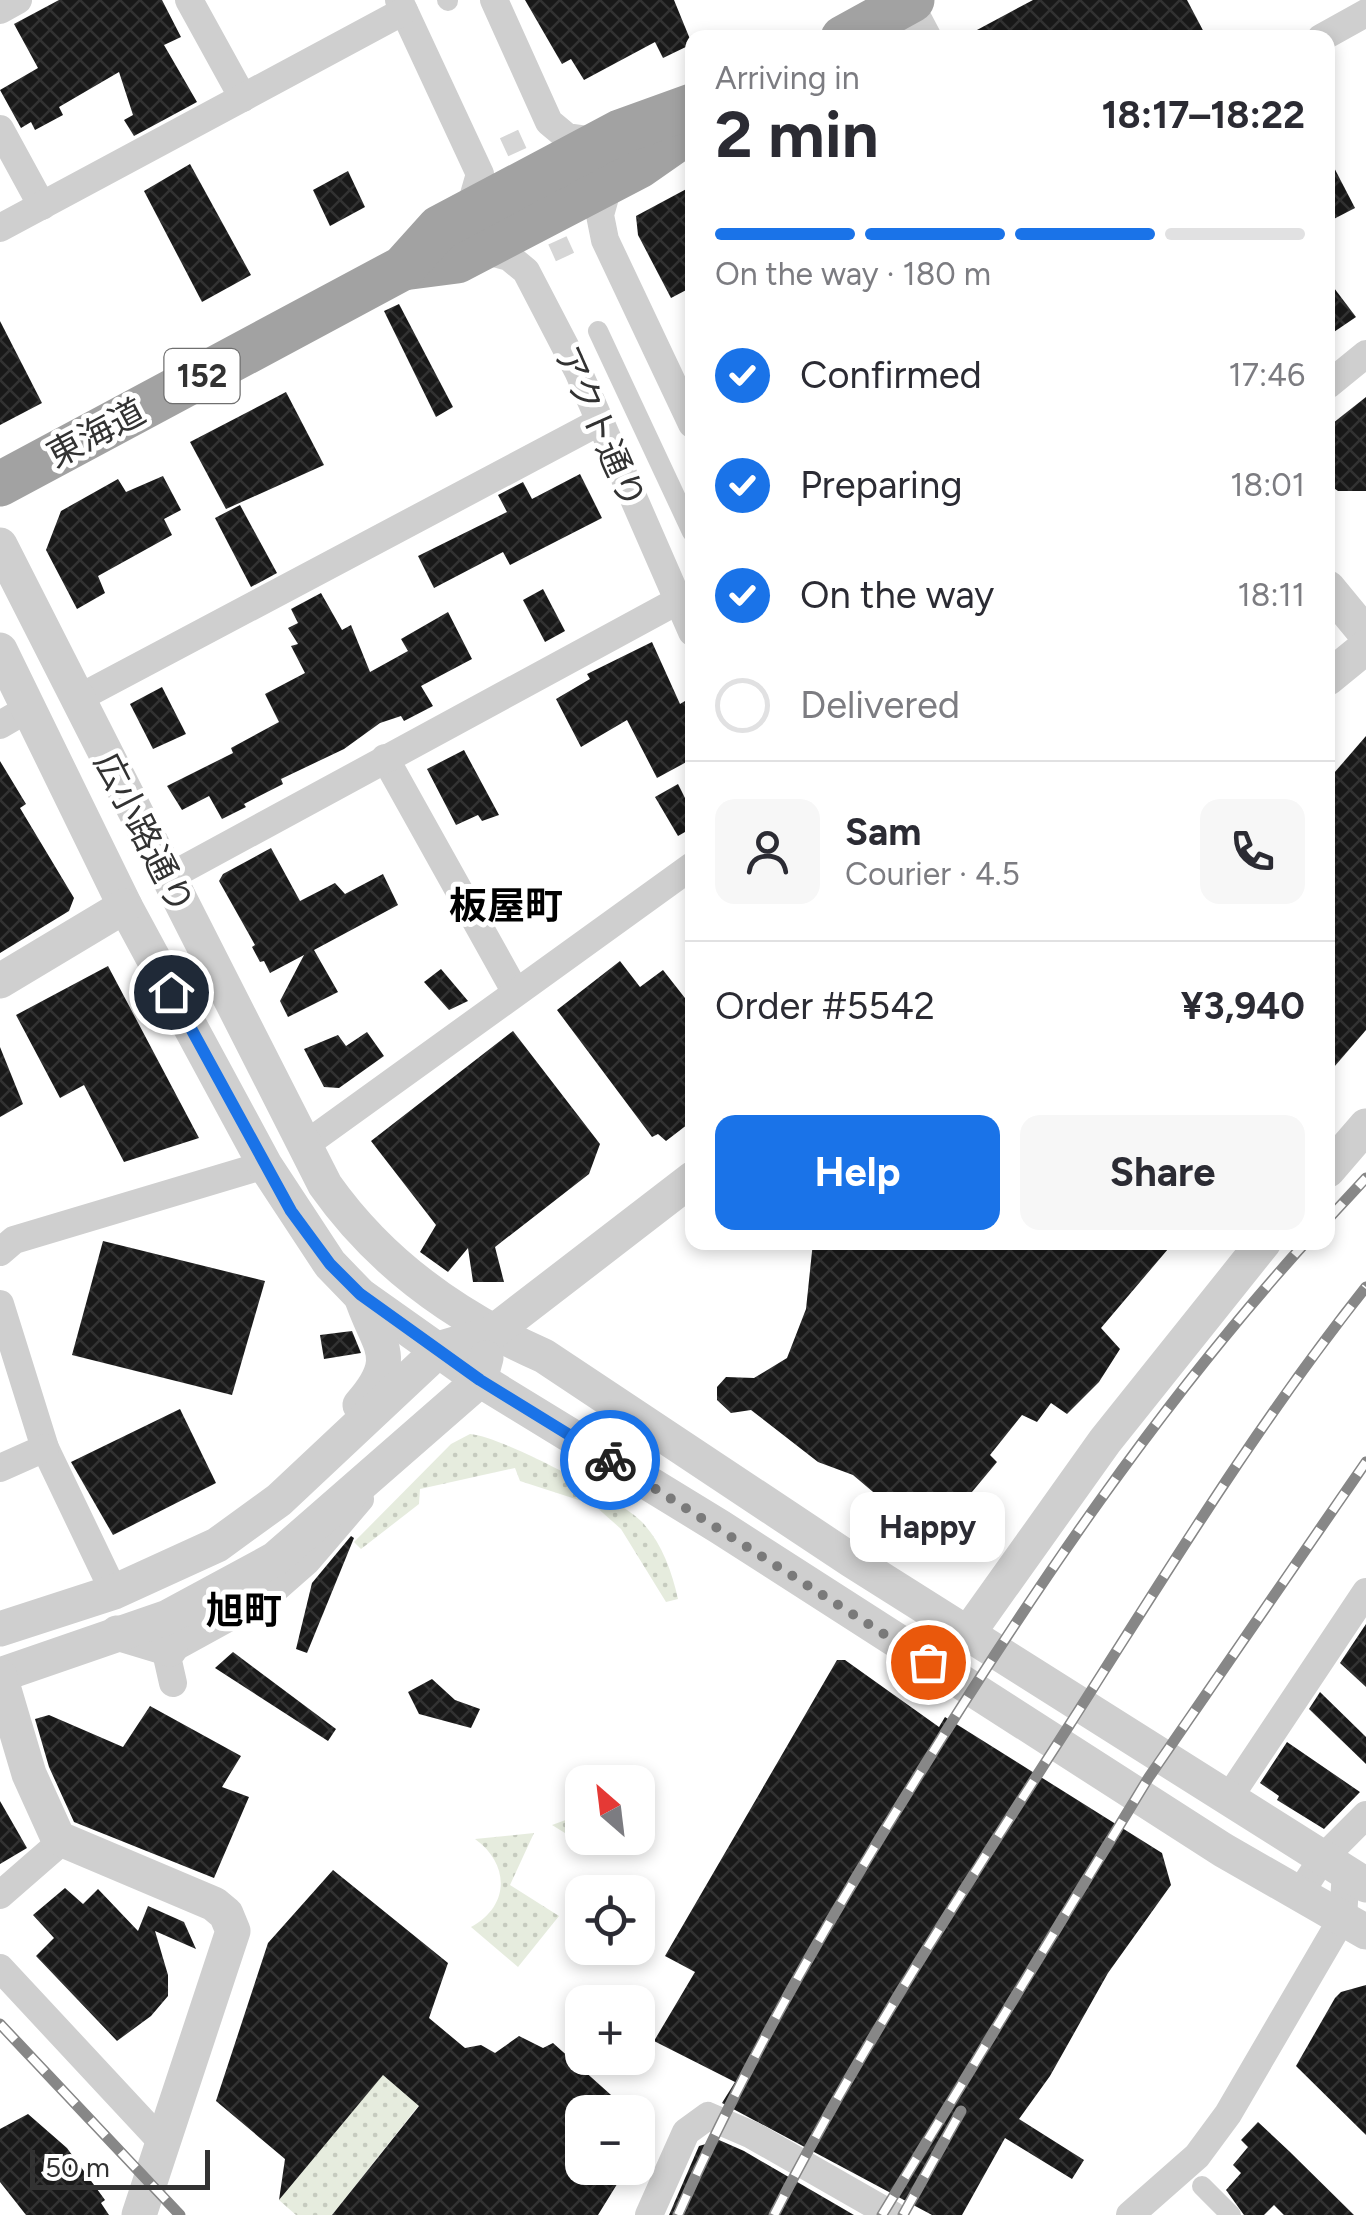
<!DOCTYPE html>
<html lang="en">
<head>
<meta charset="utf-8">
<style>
  :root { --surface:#fff; --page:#f7f7f7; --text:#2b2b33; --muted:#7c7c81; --line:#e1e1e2; --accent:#1a73e8 }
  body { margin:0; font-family:Figtree,"Noto Sans JP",sans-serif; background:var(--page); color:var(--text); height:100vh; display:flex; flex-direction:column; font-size:38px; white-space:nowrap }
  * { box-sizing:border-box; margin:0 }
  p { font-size:32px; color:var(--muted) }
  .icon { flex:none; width:55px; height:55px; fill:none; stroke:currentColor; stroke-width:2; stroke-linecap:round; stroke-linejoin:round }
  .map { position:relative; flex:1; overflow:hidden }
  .details { position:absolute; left:685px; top:30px; width:650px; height:1220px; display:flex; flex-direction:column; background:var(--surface); border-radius:20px; box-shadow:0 5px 15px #0003 }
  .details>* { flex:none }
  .needle { width:65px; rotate:332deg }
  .fabs { position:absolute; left:565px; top:1765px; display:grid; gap:20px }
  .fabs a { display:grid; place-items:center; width:90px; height:90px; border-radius:20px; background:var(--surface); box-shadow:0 5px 15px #0003; font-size:50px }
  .scale { position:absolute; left:30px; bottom:25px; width:180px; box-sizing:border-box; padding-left:10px; border:5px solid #323232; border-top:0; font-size:28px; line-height:35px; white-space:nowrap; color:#323232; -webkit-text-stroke:8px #fff; paint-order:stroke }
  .pin { position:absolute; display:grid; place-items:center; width:85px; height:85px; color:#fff; margin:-42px; border:5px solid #fff; border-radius:50%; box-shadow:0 2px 10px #0007 }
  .courier { position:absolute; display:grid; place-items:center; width:100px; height:100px; margin:-50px; border:8px solid #1a73e8; border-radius:50%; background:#fff; color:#222; box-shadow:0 2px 12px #0007 }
  .bubble { position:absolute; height:70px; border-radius:20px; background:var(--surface); box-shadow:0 5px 15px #0003; font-size:32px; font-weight:700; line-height:70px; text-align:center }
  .overview em { font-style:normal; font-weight:700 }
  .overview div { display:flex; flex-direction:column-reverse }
  .overview { display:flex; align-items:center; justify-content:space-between; height:170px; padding:0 30px }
  h1 { font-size:65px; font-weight:700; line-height:75px }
  .bar { display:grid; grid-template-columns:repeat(4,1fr); gap:15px 10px; align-content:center; height:120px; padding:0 30px }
  .bar i { height:12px; border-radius:8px; background:var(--line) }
  .bar .current { background:var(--accent) }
  .bar p { grid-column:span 4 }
  .line { display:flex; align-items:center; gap:25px; padding:0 30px; border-top:2px solid var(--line) }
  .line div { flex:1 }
  .round { display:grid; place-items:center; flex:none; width:105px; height:105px; border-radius:20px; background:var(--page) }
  ol { padding:0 30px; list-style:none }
  li { display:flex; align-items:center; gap:30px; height:110px }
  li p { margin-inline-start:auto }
  li .icon { padding:10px; border-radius:50%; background:var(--accent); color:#fff; stroke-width:4 }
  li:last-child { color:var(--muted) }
  li i { width:55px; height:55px; border:5px solid var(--line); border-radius:50% }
  .button { display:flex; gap:20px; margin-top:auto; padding:20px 30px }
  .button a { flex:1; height:115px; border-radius:20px; background:var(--accent); color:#fff; font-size:40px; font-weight:700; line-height:115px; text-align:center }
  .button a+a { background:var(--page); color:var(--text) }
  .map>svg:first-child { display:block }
  .grass { fill:url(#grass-dots) }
  .building { fill:url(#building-cross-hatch) }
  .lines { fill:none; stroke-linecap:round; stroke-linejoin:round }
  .pedestrian-tunnel { stroke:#d6d6d6; stroke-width:20; stroke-dasharray:20 10; stroke-linecap:butt }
  .pedestrian { stroke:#cfcfcf; stroke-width:20 }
  .minor { stroke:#cfcfcf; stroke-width:28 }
  .tertiary { stroke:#cfcfcf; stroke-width:35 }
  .trunk { stroke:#a2a2a2; stroke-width:45 }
  .rail-casing { stroke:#878787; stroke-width:11 }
  .rail { stroke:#fff; stroke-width:8; stroke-dasharray:22; stroke-linecap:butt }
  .done { stroke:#7a7a7a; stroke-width:10; stroke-dasharray:0 18 }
  .route { stroke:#1a73e8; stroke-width:12 }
  .labels { text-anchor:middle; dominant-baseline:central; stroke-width:10; stroke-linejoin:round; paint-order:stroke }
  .shield { fill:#fff; stroke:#707070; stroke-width:2.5 }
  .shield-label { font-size:32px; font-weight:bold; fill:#323232 }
  .street-label { font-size:35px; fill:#323232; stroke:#fff }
  .neighbourhood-label { font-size:38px; font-weight:bold; fill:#000; stroke:#fff }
</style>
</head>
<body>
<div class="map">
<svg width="1366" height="2215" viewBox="0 0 1366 2215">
  <defs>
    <pattern id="grass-dots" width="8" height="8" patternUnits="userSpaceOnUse" patternTransform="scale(2.5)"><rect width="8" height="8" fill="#e6ecde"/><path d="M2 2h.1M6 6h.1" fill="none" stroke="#c6cbbf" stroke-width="1.8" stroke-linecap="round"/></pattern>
    <pattern id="building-cross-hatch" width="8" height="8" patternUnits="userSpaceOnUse" patternTransform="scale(2.5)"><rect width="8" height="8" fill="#191919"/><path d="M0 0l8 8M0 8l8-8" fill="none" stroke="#323232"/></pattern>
  </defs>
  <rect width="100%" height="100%" fill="#fff"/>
  <g class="grass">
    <path d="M470 1434C501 1436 620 1499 642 1522 662 1543 672 1572 678 1599L666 1602 621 1529 594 1505 520 1481 515 1468 420 1489 419 1504 361 1549 354 1542 451 1444Z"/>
    <path d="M582 1814V1838H602L599 1854 552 1825Z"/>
    <path d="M534 1833 510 1885 559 1916 518 1967 471 1927C510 1906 510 1864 475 1839Z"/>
    <path d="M399 2055 434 2086 332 2215H296L279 2200Z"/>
  </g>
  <g class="building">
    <path d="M59 0H162L181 37 164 45 197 102 134 136 124 120 133 115 119 72 59 107 63 115 35 130 31 122 21 128 0 90 38 68 14 24Z"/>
    <path d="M525 0H674L692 44 663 58 655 42 584 80 571 59 562 64Z"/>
    <path d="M1033 0H1187L1207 38H962Z"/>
    <path d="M1328 156 1355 208 1328 222Z"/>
    <path d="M190 164 251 275 202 302 144 191Z"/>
    <path d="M348 171 365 207 330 226 313 190Z"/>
    <path d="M692 186V287L671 298 638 235 636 216Z"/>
    <path d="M1328 280 1356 317 1328 336Z"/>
    <path d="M399 304 453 407 436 417 384 311Z"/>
    <path d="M0 321 42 403 0 425Z"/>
    <path d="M286 392 324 465 226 509 190 442Z"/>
    <path d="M1366 397V491H1338L1328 484V427Z"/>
    <path d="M580 474 602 518 510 565 503 552 434 588 418 556 507 512 498 495 523 482 532 499Z"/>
    <path d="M163 476 181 510 164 519 172 535 98 576 105 593 77 609 46 550 61 511 118 479 126 492Z"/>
    <path d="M240 505 277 573 251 587 215 518Z"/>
    <path d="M543 589 565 631 545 642 523 600Z"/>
    <path d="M321 593 342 630 351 625 370 672 408 651 401 639 448 612 472 659 421 686 433 706 404 721 401 716 380 723 344 749 281 779 283 784 244 804 246 807 222 819 209 796 182 810 167 786 233 753 231 748 279 722 265 694 305 673 291 646 298 644 288 628 298 623 291 609Z"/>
    <path d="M652 642 680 704 685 701 692 717V759L657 778 627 720 581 747 556 699 590 679 587 674Z"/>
    <path d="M162 687 186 734 153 749 130 704Z"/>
    <path d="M1366 736V1030L1328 1074V780Z"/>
    <path d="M464 750 499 815 482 821 478 815 456 825 427 769Z"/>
    <path d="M0 761 26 804 20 808 74 898 69 911 0 953Z"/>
    <path d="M678 784 692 812V828L678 836 655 797Z"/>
    <path d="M271 848 300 901 335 883 345 894 383 874 398 905 314 950 338 992 288 1017 280 1001 304 955 270 973 264 961 260 962 252 947 255 945 219 881 223 874Z"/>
    <path d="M620 961 640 987 663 970 692 1007V1121L666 1141 658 1134 652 1137 557 1010Z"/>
    <path d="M108 966 199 1138 124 1162 84 1085 60 1098 16 1015Z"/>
    <path d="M441 969 468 1001 449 1010 424 982Z"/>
    <path d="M513 1031 600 1144 589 1174 495 1247 504 1282H473L468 1248 448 1272 420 1252 436 1225 371 1141Z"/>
    <path d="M367 1032 384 1056 339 1088 324 1087 304 1049 338 1035 346 1046Z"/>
    <path d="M0 1047 23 1104 0 1117Z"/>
    <path d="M103 1241 265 1281 232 1395 72 1355Z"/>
    <path d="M813 1242H1174L1101 1328 1120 1349 1099 1382 1067 1414 1051 1403 1037 1422 1022 1415 990 1455 997 1462 931 1541 853 1475 818 1462 751 1410 731 1413 717 1400V1387L726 1377 754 1378 787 1358 806 1309Z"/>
    <path d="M352 1331 361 1353 324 1359 320 1335Z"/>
    <path d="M180 1409 216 1483 113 1535 71 1462Z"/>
    <path d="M351 1536 354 1538 307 1653 296 1649 312 1583Z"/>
    <path d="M1366 1624V1687L1340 1663Z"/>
    <path d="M233 1652 336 1729 328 1741 215 1668Z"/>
    <path d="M837 1660H845L939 1727 945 1717 1162 1853 1171 1885 1108 1973 1050 2076 1019 2119 1084 2160 1072 2179 1005 2138 962 2215H932L722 2103 735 2082 654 2041 695 1972 665 1956Z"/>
    <path d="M432 1679 455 1700 480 1709 471 1728 419 1714 408 1692Z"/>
    <path d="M1320 1692 1366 1737V1764L1309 1709Z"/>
    <path d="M150 1706 241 1756 222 1787 249 1797 214 1878 74 1822 49 1767 35 1719 49 1715 123 1747Z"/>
    <path d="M1287 1742 1360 1792 1324 1829 1277 1800 1279 1796 1260 1783Z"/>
    <path d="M0 1801 27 1848 0 1864Z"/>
    <path d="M333 1870 448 1963 429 2018 465 2048 481 2045 495 2053 519 2036 543 2048 553 2043 630 2112H582V2168H627L598 2215H332L419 2106 383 2075 279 2200 285 2159 216 2101 268 1943Z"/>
    <path d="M65 1888 83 1904 98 1889 138 1931 148 1906 184 1922 196 1949 155 1931 168 1975V1996L151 2016 117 2041 36 1956 54 1938 33 1915Z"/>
    <path d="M1366 1985V2135L1296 2066 1335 1998 1341 1992Z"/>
    <path d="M28 2114 67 2148 105 2200 101 2203 109 2215H26L0 2182V2129Z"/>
    <path d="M1258 2122 1289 2151 1354 2215H1284L1274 2205 1264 2215H1244L1226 2190 1241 2173 1233 2165 1248 2147 1241 2140Z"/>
    <path d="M719 2140 744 2151 854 2215H669L699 2146Z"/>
  </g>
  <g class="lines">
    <g class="pedestrian-tunnel">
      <path d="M509 134 531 182"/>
      <path d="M545 213 565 257"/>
    </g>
    <g class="pedestrian">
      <path d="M447 0 448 1"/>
      <path d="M598 331 692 532"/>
      <path d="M1202 2186 1231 2215"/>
    </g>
    <g class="minor">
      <path d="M189 0 243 98"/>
      <path d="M399 0 480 174 469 212"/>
      <path d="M494 0 549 122 567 137 603 142"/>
      <path d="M0 10 18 0"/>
      <path d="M1321 38 1366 13"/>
      <path d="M0 129 42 206"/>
      <path d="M610 179 600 215 605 240 692 424"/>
      <path d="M0 228 404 11"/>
      <path d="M479 249 509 257 526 271 578 371 692 632"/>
      <path d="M1328 385 1366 354"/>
      <path d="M77 699 599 422"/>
      <path d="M0 725 31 707"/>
      <path d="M385 758 515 991"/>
      <path d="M167 878 692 593"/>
      <path d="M305 1145 692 866"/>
      <path d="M0 1252 14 1240 265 1165"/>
      <path d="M0 1304 45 1448 114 1592"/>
      <path d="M0 1468 45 1448"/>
      <path d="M173 1683 166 1652 266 1597 307 1561 360 1499"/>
      <path d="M1230 1796 1366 1592"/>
      <path d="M1300 1893 1322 1859 1366 1815"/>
      <path d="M0 1895 62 1841"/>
      <path d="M0 1968 162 2142"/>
      <path d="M649 2215 686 2132 708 2116 752 2135 892 2215"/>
      <path d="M1130 2215 1197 2156 1228 2114 1343 1917 1346 1872"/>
    </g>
    <g class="tertiary">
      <path d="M904 0 924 38"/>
      <path d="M0 545 325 1185C380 1263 457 1318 544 1356L851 1560 1366 1885"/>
      <path d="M1328 588 1366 634"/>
      <path d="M0 650 125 906 265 1165 330 1264 360 1295 480 1380 720 1527 1223 1850 1366 1932"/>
      <path d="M1328 678 1366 647"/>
      <path d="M0 981 125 906"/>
      <path d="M1328 1170 1366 1126"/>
      <path d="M360 1405C403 1356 377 1346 361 1296"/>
      <path d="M0 1629 114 1592 217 1545 279 1500 441 1348 492 1333 692 1179"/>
      <path d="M969 1632 1105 1441 1264 1242"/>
      <path d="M117 1633 170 1649"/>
      <path d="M0 1675 168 1617 275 1559 480 1380 486 1358"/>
      <path d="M0 1676 29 1774 58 1838 214 1904 226 1914 233 1931 139 2215"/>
    </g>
    <g class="trunk">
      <path d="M843 38 912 0"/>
      <path d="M403 268 457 261 639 166 692 129"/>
      <path d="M0 484 403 268 439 228 620 132 692 106"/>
    </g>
    <defs>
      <g id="rail">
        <path d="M1328 1219 1366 1178"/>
        <path d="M0 2024 180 2215"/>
        <path d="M678 2215C746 2061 829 1919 918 1776 1034 1589 1158 1406 1306 1242"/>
        <path d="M774 2215C862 2044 968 1883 1072 1721 1166 1574 1257 1424 1366 1287"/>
        <path d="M882 2215 1149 1777 1366 1462"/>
        <path d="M903 2215 961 2111"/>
      </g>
    </defs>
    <use href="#rail" class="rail-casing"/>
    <use href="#rail" class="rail"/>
  </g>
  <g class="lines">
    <path class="done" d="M610 1460 928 1662"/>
    <path class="route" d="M171 992 291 1211 330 1264 360 1294 480 1380 610 1460"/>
  </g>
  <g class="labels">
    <rect class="shield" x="164.5" y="349" width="75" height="54" rx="8"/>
    <g class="shield-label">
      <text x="202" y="376">152</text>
    </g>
    <g class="street-label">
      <text transform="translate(600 427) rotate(66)">アクト通り</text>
      <text transform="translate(96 433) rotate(-28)">東海道</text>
      <text transform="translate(144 833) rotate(63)">広小路通り</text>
    </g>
    <g class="neighbourhood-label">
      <text x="506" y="906">板屋町</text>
      <text x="244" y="1611">旭町</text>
    </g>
  </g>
</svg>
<div class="fabs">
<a><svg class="needle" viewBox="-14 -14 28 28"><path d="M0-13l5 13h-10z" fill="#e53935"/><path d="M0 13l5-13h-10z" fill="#7c7c81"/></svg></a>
<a><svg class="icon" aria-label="locate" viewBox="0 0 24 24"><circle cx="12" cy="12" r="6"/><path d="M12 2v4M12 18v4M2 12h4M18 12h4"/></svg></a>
<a>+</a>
<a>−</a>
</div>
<div class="scale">50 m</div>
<div class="pin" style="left:928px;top:1662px;background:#ea580c"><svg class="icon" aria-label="bag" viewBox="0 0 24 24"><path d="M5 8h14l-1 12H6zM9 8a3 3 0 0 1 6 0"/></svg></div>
<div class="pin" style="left:171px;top:992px;background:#1f2937"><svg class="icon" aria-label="home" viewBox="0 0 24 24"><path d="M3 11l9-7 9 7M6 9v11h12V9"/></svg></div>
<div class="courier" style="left:610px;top:1460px"><svg class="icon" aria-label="bike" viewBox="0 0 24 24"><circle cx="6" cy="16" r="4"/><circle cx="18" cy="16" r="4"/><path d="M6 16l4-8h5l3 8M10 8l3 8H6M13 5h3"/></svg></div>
<div class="bubble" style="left:850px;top:1492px;width:155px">Happy</div>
<section class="details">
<div class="overview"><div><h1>2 min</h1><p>Arriving in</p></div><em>18:17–18:22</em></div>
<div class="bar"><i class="current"></i><i class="current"></i><i class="current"></i><i></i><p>On the way · 180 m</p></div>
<ol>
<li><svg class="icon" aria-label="check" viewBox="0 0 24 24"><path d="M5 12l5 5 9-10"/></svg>Confirmed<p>17:46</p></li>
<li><svg class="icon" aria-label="check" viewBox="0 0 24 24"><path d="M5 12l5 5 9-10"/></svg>Preparing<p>18:01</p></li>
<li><svg class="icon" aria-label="check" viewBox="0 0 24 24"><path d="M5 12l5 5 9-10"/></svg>On the way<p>18:11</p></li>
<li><i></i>Delivered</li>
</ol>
<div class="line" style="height:180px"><a class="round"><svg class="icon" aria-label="person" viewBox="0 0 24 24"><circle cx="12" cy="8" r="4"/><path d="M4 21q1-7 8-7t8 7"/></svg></a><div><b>Sam</b><p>Courier · 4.5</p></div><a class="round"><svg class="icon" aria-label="phone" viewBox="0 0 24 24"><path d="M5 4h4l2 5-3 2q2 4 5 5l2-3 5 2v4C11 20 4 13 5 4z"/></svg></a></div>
<div class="line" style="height:130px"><div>Order #5542</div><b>¥3,940</b></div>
<div class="button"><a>Help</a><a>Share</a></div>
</section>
</div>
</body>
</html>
